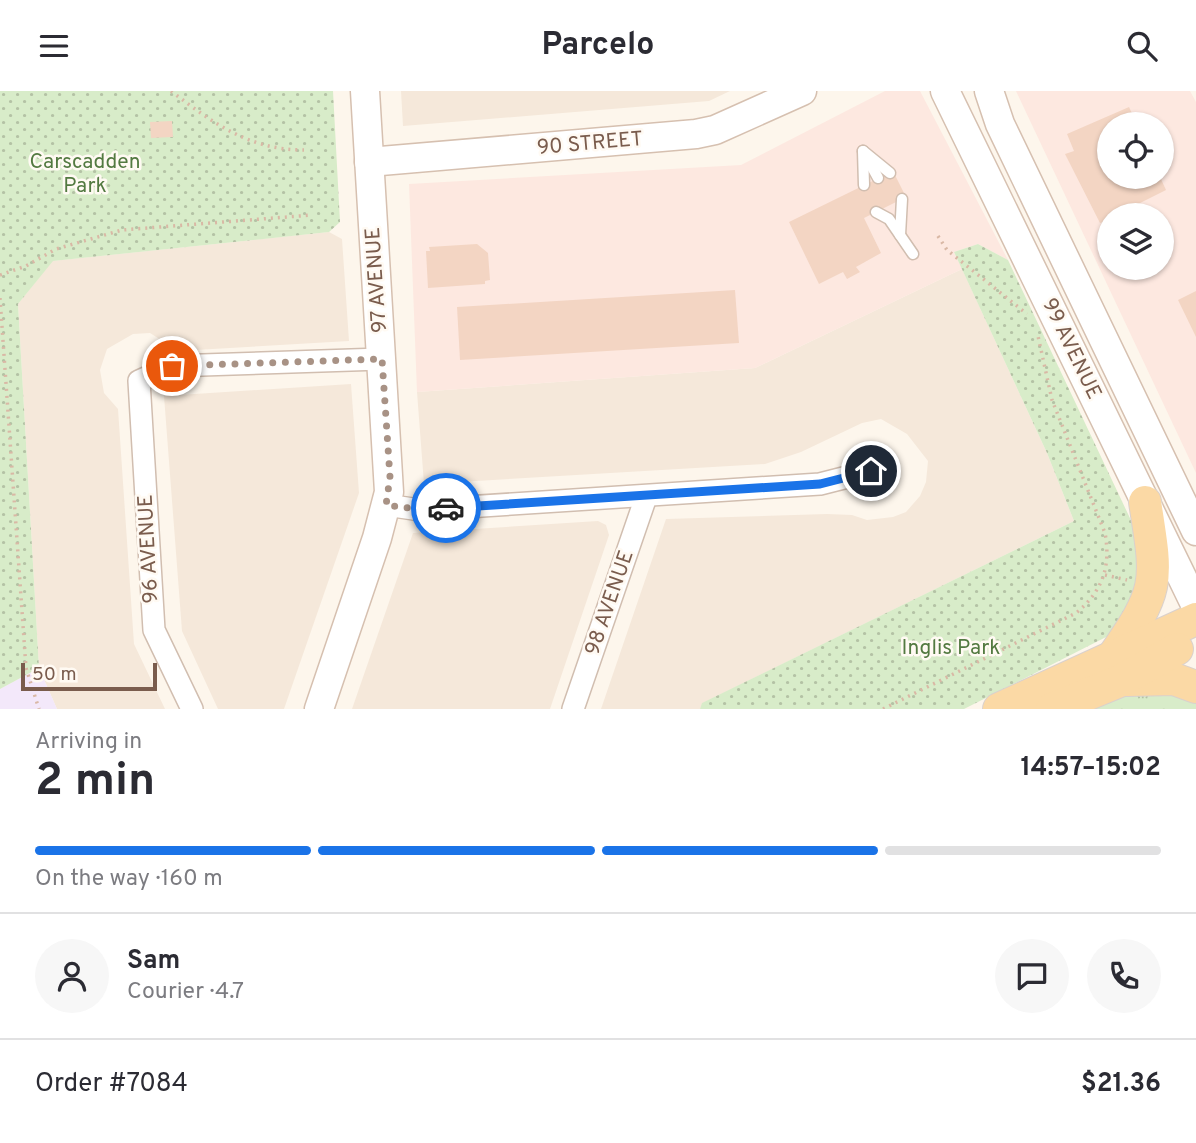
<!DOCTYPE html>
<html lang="en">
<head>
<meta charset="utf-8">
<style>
  :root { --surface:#fff; --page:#f7f7f7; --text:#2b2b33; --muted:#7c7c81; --line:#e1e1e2; --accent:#1a73e8 }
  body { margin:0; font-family:Overpass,sans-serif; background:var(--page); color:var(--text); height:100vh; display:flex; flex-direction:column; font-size:26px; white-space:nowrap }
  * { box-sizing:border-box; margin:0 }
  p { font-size:23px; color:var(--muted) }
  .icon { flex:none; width:38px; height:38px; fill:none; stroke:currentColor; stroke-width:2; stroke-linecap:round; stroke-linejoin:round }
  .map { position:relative; height:618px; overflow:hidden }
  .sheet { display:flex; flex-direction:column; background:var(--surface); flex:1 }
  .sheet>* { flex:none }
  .buttons { position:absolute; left:1097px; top:21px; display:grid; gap:14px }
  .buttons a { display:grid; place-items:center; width:77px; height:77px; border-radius:50%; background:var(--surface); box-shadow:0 2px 5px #0004; font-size:35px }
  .scale { position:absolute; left:21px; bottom:18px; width:136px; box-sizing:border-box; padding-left:7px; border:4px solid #7a5c4d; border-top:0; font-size:19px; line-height:24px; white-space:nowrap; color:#7a5c4d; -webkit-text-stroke:5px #fffaf3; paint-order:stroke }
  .pin { position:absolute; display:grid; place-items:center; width:60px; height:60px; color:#fff; margin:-30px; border:4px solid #fff; border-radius:50%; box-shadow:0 2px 7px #0007 }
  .courier { position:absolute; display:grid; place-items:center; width:70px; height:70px; margin:-35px; border:5px solid #1a73e8; border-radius:50%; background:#fff; color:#222; box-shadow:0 2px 9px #0007 }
  .overview em { font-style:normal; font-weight:700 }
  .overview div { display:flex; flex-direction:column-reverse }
  .overview { display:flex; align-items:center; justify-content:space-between; height:119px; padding:0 35px }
  h1 { font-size:46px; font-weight:700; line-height:52px }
  .bar { display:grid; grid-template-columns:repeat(4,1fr); gap:10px 7px; align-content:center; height:84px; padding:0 35px }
  .bar i { height:9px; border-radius:5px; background:var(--line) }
  .bar .active { background:var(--accent) }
  .bar p { grid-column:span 4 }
  .line { display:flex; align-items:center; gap:18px; padding:0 35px; border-top:2px solid var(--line) }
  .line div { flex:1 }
  .round { display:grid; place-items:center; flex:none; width:74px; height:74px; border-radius:37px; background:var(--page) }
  header { display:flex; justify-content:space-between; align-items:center; height:91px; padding:0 35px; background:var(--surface); font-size:32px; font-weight:700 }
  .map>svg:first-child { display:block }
  .residential { fill:#f5e8da }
  .commercial { fill:#fde8e0; fill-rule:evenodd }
  .education { fill:#f3e8fa }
  .grass { fill:url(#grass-tufts) }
  .park { fill:url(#park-dots) }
  .building { fill:#f3d5c3 }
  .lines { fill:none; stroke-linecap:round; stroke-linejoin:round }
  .lane-casing { stroke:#d1beb0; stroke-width:13 }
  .street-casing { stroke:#d1beb0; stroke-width:24 }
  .secondary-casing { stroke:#d6c0b0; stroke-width:31 }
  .primary-casing { stroke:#dad1cd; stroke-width:34 }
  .path { stroke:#d9b8a5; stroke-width:3.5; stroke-dasharray:2 5; stroke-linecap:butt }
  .lane { stroke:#fff; stroke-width:10 }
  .street { stroke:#fff; stroke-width:21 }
  .secondary { stroke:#fff; stroke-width:28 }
  .primary { stroke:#fbd9a5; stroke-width:32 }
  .done { stroke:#a89285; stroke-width:7; stroke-dasharray:0 12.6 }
  .route { stroke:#1a73e8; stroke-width:9 }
  .labels { text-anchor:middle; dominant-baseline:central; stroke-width:5; stroke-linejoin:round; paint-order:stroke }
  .street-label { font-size:21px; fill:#7a5c4d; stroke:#fffaf3 }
  .park-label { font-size:21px; fill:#537a41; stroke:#fffaf3 }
</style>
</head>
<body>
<header><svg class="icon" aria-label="menu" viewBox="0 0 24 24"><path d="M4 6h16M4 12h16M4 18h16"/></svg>Parcelo<svg class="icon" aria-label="search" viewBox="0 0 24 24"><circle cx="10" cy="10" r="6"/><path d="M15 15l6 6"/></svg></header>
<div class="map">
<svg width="1196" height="618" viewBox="0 0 1196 618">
  <defs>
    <pattern id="grass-tufts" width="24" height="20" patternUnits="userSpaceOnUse" patternTransform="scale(1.75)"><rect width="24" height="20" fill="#d8ecc9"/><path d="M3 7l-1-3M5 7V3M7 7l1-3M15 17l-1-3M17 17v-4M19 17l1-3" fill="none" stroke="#b4c2a5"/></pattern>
    <pattern id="park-dots" width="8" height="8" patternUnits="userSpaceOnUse" patternTransform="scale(1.75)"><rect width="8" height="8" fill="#d8ecc9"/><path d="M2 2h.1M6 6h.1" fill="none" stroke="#b4c2a5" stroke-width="1.8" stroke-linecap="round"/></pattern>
  </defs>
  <rect width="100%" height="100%" fill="#fdf6ec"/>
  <g class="residential">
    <path d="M401 0H730L709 10 403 35Z"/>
    <path d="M329 141 342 148 349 250 178 260 150 242 133 243 107 258 100 279 104 302 118 318 134 553 165 618H57L39 577 18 213 52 170Z"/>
    <path d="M962 178 1047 362 1074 430 703 612 700 618H601L666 428 827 423 852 424 867 429 893 426 906 421 920 405 926 391 928 370 907 343 881 328 862 332 801 361 765 373 424 393 417 301 755 277Z"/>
    <path d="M351 293 359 402 284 618H218L182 540 164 305Z"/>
    <path d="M598 430 606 434 609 444 550 618H352L413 442Z"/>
  </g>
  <g class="commercial">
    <path d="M885 0H920L1008 169 978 153 954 161 962 178 755 277 417 301 409 93 741 74Z"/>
    <path d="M1016 0H1190L1196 11V382ZM1110 33H1162V86H1110ZM1110 124H1162V177H1110Z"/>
  </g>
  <path class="education" d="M39 577 57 618H0V598Z"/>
  <path class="grass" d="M1114 602 1196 603V618H1077Z"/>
  <g class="park">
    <path d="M0 0H333L340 131 329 141 53 170 18 213 39 577 0 598Z"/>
    <path d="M978 153 1008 169 1137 442 1141 493 1114 542 964 618H700L702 612 1074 430 1047 362 954 161Z"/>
  </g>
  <g class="building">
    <path d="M1129 16 1137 33H1110V86H1160L1166 99 1116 124H1110V128L1100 132 1065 63 1074 60 1067 43Z"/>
    <path d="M172 30 173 46 151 47 150 31Z"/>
    <path d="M893 80 906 106 864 127 881 162 856 176 860 181 847 188 843 181 819 193 789 131Z"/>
    <path d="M477 153 488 162 490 189 485 190V193L428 197 426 160H430L429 156Z"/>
    <path d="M735 199 739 252 460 269 457 216Z"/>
    <path d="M1196 200V246L1178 209Z"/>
  </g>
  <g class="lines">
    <defs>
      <g id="lane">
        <path d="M863 60 890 82"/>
        <path d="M863 60 864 94"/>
        <path d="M866 65 878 87"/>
        <path d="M876 121 889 128 913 163"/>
        <path d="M900 144 902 108"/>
      </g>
      <g id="street">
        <path d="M386 414 420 419 820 393 871 380"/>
        <path d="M192 618 154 539 139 290 172 275 381 268"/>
        <path d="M573 618 646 406"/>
      </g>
      <g id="secondary">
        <path d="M945 0 1196 515"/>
        <path d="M989 0 1000 33 1196 440"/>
        <path d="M369 71 696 43 715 39 802 0"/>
        <path d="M319 618 377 447 389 401 365 0"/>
      </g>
      <g id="primary">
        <path d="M1112 567C1160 498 1158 493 1145 411"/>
        <path d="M1127 589 1174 588 1196 596"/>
        <path d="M999 618 1196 528"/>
        <path d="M1052 618 1122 589 1177 558"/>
      </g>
    </defs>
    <use href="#lane" class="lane-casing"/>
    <use href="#street" class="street-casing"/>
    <use href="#secondary" class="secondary-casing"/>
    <use href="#primary" class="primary-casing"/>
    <g class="path">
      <path d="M171 0C213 32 249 59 304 59"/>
      <path d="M938 145 947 159 1027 223"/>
      <path d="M0 184 26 175 56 158 122 139 312 124"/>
      <path d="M0 207 26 577 39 618"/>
      <path d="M1105 484 1127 489"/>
      <path d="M883 618 1076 522C1103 500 1111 475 1105 442L1052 309 1038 245"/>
    </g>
    <use href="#lane" class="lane"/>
    <use href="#street" class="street"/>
    <use href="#secondary" class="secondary"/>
    <use href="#primary" class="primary"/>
  </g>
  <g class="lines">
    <path class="done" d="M172 275 382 268 390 386 386 414 416 418 446 417"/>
    <path class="route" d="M446 417 820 393 871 380"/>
  </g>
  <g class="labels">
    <g class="street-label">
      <text transform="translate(590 53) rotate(-5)">90 STREET</text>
      <text transform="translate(377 189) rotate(-94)">97 AVENUE</text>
      <text transform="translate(1071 258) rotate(64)">99 AVENUE</text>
      <text transform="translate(149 458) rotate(-93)">96 AVENUE</text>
      <text transform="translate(610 512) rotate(-71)">98 AVENUE</text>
    </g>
    <g class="park-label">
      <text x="85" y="71">Carscadden<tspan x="85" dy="24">Park</tspan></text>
      <text x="951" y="557">Inglis Park</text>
    </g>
  </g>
</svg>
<div class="buttons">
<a><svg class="icon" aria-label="locate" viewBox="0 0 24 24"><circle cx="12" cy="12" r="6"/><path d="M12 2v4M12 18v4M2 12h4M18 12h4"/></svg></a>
<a><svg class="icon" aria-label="layers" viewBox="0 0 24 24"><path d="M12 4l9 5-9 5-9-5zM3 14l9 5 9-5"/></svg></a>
</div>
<div class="scale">50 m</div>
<div class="pin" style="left:172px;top:275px;background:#ea580c"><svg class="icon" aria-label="bag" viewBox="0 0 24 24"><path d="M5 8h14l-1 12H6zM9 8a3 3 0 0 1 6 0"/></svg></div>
<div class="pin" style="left:871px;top:380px;background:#1f2937"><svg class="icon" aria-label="home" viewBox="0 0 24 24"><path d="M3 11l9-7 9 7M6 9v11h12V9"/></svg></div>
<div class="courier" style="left:446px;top:417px"><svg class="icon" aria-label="car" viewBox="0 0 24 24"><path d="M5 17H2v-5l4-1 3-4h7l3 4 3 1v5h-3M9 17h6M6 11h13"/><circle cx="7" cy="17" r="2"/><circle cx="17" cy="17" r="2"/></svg></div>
</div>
<section class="sheet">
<div class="overview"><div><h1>2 min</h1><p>Arriving in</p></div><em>14:57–15:02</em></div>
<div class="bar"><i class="active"></i><i class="active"></i><i class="active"></i><i></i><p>On the way · 160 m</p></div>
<div class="line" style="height:126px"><a class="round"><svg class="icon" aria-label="person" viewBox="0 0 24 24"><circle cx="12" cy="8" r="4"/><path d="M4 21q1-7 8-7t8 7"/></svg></a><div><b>Sam</b><p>Courier · 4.7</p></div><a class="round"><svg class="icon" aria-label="chat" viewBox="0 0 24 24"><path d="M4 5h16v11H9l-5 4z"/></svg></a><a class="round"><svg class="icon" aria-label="phone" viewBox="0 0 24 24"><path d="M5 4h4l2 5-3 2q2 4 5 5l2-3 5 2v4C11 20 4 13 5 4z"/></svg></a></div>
<div class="line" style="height:91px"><div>Order #7084</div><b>$21.36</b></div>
</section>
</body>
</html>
